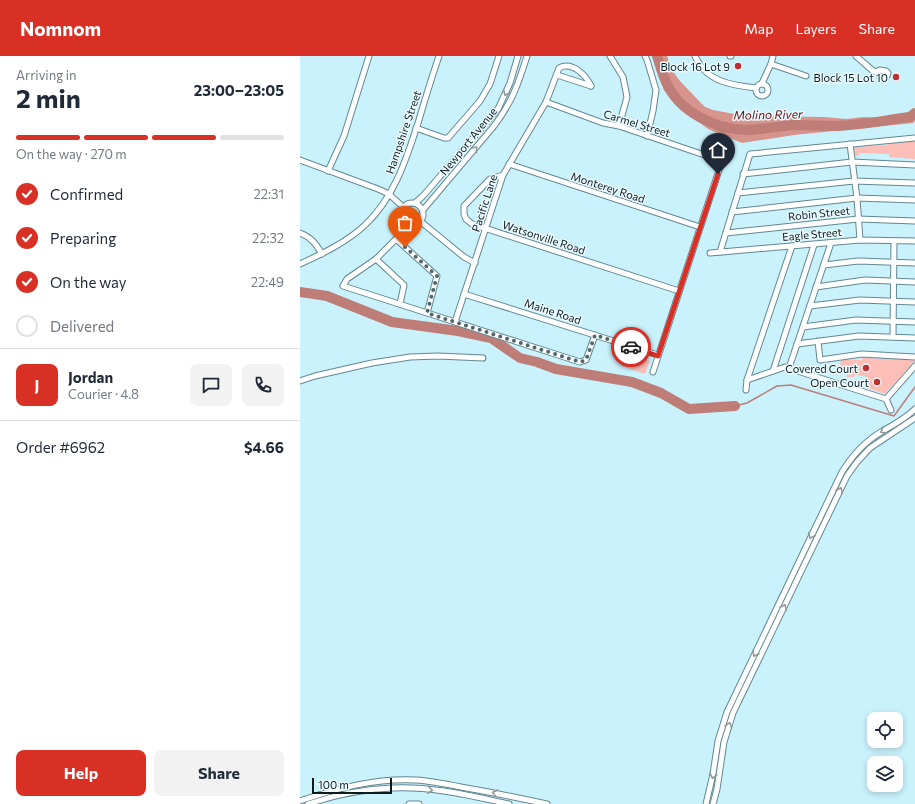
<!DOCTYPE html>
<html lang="en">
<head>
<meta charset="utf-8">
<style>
  :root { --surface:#fff; --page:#f2f2f3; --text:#1f2937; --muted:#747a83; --line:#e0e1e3; --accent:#d93025 }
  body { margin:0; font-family:Commissioner,sans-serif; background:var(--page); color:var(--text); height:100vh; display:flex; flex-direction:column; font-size:15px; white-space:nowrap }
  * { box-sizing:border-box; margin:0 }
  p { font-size:13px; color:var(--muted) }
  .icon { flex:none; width:22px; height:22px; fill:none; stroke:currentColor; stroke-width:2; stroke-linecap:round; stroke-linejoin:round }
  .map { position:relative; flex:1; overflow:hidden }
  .details { display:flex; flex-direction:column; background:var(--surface); width:300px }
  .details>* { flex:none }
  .fabs { position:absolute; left:567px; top:656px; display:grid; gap:8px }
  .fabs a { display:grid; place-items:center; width:36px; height:36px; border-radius:8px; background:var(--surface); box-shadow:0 2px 6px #0003; font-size:20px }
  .scale { position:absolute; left:12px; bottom:10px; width:80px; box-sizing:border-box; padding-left:4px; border:2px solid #0b1b1e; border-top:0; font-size:11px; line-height:14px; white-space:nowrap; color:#0b1b1e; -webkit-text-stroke:3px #eafafe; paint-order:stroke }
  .pin { position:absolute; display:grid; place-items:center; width:34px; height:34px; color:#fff; margin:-41px -17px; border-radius:50% 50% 50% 0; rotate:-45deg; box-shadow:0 0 4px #0007 }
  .pin .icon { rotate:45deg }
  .courier { position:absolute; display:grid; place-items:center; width:40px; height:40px; margin:-20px; border:3px solid #d93025; border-radius:50%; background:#fff; color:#222; box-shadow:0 1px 5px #0007 }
  .overview em { font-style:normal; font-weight:700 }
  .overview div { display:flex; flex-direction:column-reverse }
  .overview { display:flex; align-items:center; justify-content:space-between; height:68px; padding:0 16px }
  h1 { font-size:26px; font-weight:700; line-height:30px }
  .bar { display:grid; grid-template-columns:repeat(4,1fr); gap:6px 4px; align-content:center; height:48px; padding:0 16px }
  .bar i { height:5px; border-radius:3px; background:var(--line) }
  .bar .on { background:var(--accent) }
  .bar p { grid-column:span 4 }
  .line { display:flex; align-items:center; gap:10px; padding:0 16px; border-top:1px solid var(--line) }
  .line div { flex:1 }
  .round { display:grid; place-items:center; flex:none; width:42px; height:42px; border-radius:8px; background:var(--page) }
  ol { padding:0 16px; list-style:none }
  li { display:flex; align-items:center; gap:12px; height:44px }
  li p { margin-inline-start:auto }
  li .icon { padding:4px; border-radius:50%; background:var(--accent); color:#fff; stroke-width:4 }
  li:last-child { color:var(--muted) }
  li i { width:22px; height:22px; border:2px solid var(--line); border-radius:50% }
  .action { display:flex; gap:8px; margin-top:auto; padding:8px 16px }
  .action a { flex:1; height:46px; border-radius:8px; background:var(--accent); color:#fff; font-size:16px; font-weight:700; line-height:46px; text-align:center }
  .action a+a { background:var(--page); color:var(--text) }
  header { display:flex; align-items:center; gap:24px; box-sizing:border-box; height:56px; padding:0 20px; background:var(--accent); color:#fff }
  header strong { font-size:19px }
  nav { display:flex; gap:22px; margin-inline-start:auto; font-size:14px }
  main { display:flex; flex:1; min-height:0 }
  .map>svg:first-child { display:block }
  .green { fill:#febeb8 }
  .forest { fill:#d7948d }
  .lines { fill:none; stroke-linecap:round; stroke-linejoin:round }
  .stream { stroke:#be7d77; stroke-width:1.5 }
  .river { stroke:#be7d77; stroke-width:10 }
  .minor-casing { stroke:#628892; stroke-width:7 }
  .minor { stroke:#fff; stroke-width:5 }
  .oneway { stroke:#91989a }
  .done { stroke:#4e666c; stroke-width:4; stroke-dasharray:0 7.2 }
  .route { stroke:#d93025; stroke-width:5 }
  .poi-dot { fill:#be2f31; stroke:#eafafe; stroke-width:1.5 }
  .labels { text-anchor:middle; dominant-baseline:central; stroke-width:3; stroke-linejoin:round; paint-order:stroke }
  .poi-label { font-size:11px; fill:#0b1b1e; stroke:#eafafe; text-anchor:end }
  .street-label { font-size:11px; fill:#0b1b1e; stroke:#eafafe }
  .water-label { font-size:12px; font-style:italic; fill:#601113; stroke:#eafafe }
</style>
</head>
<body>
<header>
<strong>Nomnom</strong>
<nav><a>Map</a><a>Layers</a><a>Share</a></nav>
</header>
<main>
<section class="details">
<div class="overview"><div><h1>2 min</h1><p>Arriving in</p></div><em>23:00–23:05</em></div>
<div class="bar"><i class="on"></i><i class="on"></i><i class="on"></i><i></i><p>On the way · 270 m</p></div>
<ol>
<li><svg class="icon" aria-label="check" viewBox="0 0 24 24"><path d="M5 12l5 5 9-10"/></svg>Confirmed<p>22:31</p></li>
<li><svg class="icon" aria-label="check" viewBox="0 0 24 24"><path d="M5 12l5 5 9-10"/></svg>Preparing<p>22:32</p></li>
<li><svg class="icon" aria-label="check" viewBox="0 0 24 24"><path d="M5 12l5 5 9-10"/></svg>On the way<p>22:49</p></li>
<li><i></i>Delivered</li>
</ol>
<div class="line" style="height:72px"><b class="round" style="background:var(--accent);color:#fff">J</b><div><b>Jordan</b><p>Courier · 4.8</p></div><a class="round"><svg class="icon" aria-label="chat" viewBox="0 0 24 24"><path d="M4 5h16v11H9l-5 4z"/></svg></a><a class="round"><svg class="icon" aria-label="phone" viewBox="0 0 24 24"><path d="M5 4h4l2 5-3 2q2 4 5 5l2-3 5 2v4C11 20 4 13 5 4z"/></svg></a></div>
<div class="line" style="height:52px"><div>Order #6962</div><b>$4.66</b></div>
<div class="action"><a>Help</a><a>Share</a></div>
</section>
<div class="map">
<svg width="615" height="748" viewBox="0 0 615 748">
  <rect width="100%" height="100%" fill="#c9f2fc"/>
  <g class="green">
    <path d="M605 83V86L615 85V103L589 101V98L559 97V100H555L554 88 557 87 558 91 588 89 589 85Z"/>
    <path d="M326 297 350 305 345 318 322 310Z"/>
    <path d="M592 301 615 302V305L585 338 565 331V320L555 319 554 321H547V318H543V312L540 311 541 303 562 304V302L591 303Z"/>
  </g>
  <path class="forest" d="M353 0H367L372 14 380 25 401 47 405 51 413 54 445 60 524 61 546 63 563 61 584 62 615 55V65L613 67 494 79 442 87 408 73 377 50 364 34Z"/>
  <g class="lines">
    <path class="stream" d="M435 350 447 347 477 330 491 329 594 360 615 331"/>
    <g class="river">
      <path d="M357 0C360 9 362 18 366 26 379 56 415 73 446 74 462 74 478 70 494 69 509 69 523 70 537 70 561 69 586 64 610 61L615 57"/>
      <path d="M0 236 27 240 92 266 158 275 191 282 220 302 237 306 256 313 332 326 361 337 389 353 435 350"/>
    </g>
    <defs>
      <g id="minor">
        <path d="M310 0 323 21 327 41 319 70"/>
        <path d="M345 0 347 4 356 34 353 55 347 80"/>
        <path d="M395 0C406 26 431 29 456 32"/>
        <path d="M430 0H431"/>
        <path d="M556 0 572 14 576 16 579 20 584 22 587 20 588 17 586 15 580 14 576 16"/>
        <path d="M471 8 506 20"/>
        <path d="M257 19 291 30"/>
        <path d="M462 27 471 8 473 0"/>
        <circle cx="462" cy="34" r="6"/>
        <path d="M246 46 303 67 319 70 422 105 353 316"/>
        <path d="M116 72 144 82H148L180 45 190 28 199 0"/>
        <path d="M550 88 557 142 560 184"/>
        <path d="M0 104 78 133 89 138 103 151"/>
        <path d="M209 108 400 171"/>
        <path d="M28 115 44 80 69 0"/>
        <path d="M443 118 552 106 615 109"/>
        <path d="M203 119 190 123 164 150V158L166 163 172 168 379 235"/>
        <path d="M438 137 554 125 615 127"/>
        <circle cx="112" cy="158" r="11"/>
        <path d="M115 147 123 140 198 53 210 27 218 0"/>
        <path d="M123 154 194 70C212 46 218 29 227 0"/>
        <path d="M432 156 557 142 615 144"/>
        <path d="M120 165 164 201 175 207"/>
        <path d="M0 177C11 181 16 188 22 198"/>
        <path d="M426 177 558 163 615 165"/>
        <path d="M420 196 450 98 615 82"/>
        <path d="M410 197 560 184 615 185"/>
        <path d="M76 203 104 229 100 248"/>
        <path d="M0 208C22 198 47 186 65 169 95 141 107 101 119 64 125 43 132 21 139 0"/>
        <path d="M524 209 558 205 615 207"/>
        <path d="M516 231 565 224 615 226"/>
        <path d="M164 238 358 299"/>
        <path d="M510 250 560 244 615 246"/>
        <path d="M127 257 137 220 96 183 76 203 47 223 43 230 280 306 286 304 295 279"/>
        <path d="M155 266 203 119 246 46 259 12C272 5 286 19 291 30"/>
        <path d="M503 271 556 264 615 266"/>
        <path d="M593 280 594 185"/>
        <path d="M518 285 520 304 562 298 615 301"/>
        <path d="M497 288 559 280 615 282"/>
        <path d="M489 312 531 187"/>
        <path d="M473 315 514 189"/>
        <path d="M447 324 485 311 586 343 615 310"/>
        <path d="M0 325 15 320 72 307 110 301 138 300 183 302"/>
        <path d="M446 334 447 324 492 190"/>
        <path d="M586 343 591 354"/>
        <path d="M0 745C38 732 76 722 116 724 131 725 146 728 161 731 190 736 219 742 247 748"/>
        <path d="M8 748C35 739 64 733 92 732 132 730 171 740 209 748"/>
        <path d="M109 748H119"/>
        <path d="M406 748 413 718 418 685 427 656 542 416C552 400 564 386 581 376 593 369 605 363 615 353"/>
        <path d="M413 748 417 733 424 686 433 657 547 420 557 406 570 392 615 362"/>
      </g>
    </defs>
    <use href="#minor" class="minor-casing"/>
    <use href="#minor" class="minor"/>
  </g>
  <defs><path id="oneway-chevron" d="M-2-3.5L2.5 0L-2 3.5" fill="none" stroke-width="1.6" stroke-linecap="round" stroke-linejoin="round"/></defs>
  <g class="oneway">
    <use href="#oneway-chevron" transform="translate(206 37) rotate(114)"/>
    <use href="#oneway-chevron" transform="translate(175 93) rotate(-50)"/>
    <use href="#oneway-chevron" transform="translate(583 375) rotate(150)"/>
    <use href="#oneway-chevron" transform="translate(540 434) rotate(-64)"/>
    <use href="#oneway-chevron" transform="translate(511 480) rotate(116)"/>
    <use href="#oneway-chevron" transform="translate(484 551) rotate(-64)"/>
    <use href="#oneway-chevron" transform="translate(455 598) rotate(116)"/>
    <use href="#oneway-chevron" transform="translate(429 669) rotate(-72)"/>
    <use href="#oneway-chevron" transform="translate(413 720) rotate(100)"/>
    <use href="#oneway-chevron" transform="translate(130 734) rotate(6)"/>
    <use href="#oneway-chevron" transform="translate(195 737) rotate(-169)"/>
  </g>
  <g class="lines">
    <path class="done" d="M105 191 137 220 127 257 280 306 286 304 295 279 331 291"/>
    <path class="route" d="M331 291 358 300 418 118"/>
  </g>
  <g class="poi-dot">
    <circle cx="438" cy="10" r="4"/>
    <circle cx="596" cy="21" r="4"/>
    <circle cx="566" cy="312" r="4"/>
    <circle cx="577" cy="326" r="4"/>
  </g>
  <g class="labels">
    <g class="poi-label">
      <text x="430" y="10">Block 16 Lot 9</text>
      <text x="588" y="21">Block 15 Lot 10</text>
      <text x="558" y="312">Covered Court</text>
      <text x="569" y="326">Open Court</text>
    </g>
    <g class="street-label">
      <text transform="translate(337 67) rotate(17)">Carmel Street</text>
      <text transform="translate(103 76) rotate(-71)">Hampshire Street</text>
      <text transform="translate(168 85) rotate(-51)">Newport Avenue</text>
      <text transform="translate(308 131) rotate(18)">Monterey Road</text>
      <text transform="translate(184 147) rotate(-72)">Pacific Lane</text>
      <text transform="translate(519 157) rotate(-6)">Robin Street</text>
      <text transform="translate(512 178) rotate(-5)">Eagle Street</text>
      <text transform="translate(244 181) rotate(18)">Watsonville Road</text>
      <text transform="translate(253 255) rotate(18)">Maine Road</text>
    </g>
    <g class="water-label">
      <text transform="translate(468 58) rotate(-1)">Molino River</text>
    </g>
  </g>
</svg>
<div class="fabs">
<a><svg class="icon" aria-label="locate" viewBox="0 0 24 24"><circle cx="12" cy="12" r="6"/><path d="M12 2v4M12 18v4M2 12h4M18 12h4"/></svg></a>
<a><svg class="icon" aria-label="layers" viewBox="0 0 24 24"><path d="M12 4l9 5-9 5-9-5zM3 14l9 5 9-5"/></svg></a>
</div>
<div class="scale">100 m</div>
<div class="pin" style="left:105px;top:191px;background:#ea580c"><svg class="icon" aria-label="bag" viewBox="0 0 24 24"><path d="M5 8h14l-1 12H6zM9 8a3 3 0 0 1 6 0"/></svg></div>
<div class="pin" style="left:418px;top:118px;background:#1f2937"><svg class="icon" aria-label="home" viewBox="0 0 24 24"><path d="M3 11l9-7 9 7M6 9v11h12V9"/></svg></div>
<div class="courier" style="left:331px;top:291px"><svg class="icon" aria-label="car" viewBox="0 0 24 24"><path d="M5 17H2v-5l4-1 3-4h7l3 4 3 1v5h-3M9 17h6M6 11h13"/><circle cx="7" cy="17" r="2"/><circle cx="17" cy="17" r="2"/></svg></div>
</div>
</main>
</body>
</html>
